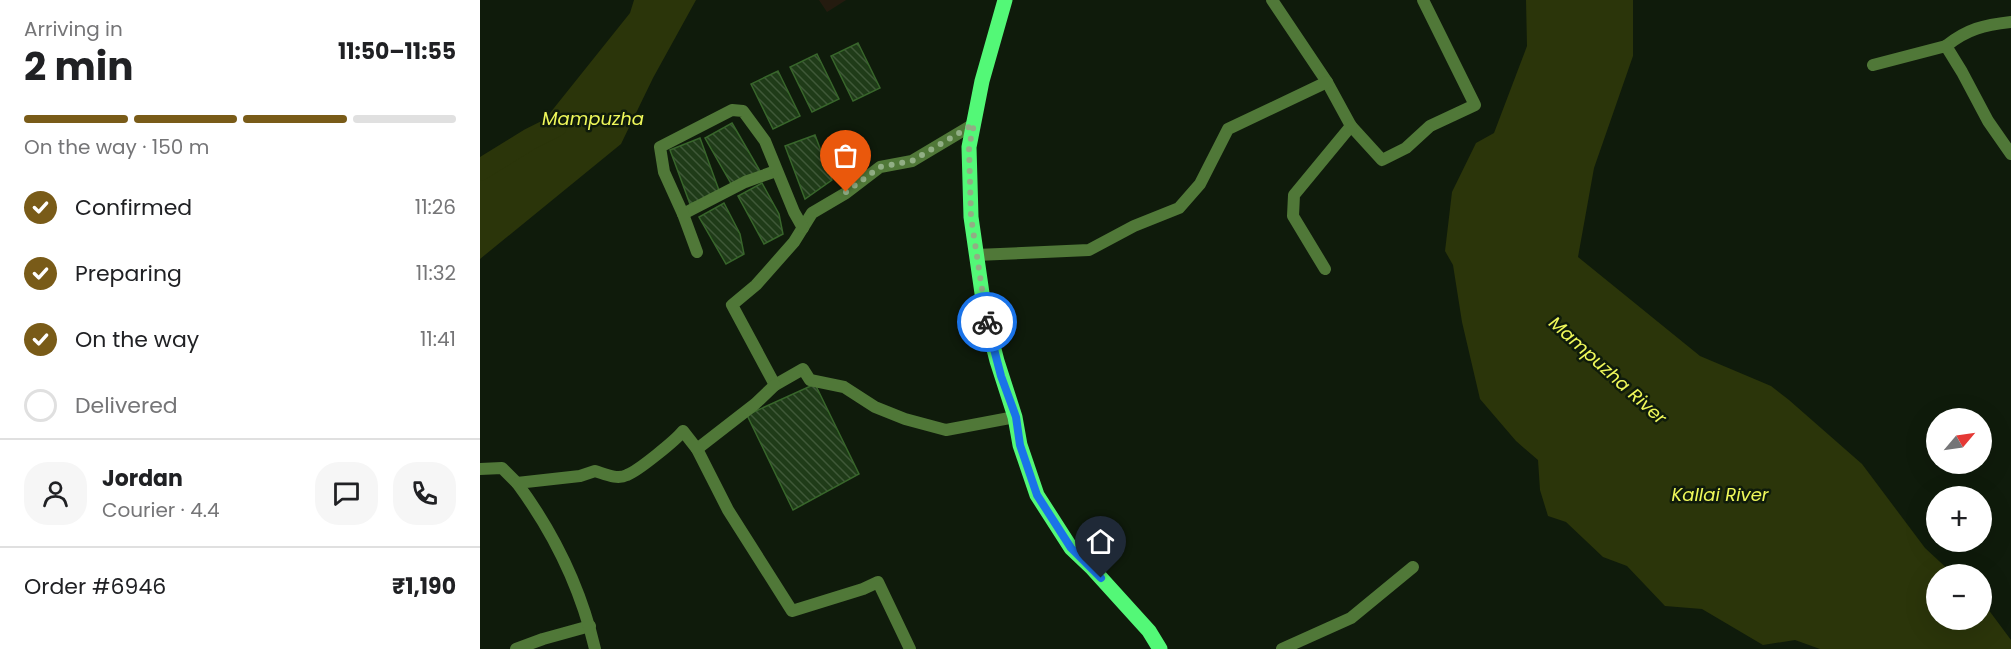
<!DOCTYPE html>
<html lang="en">
<head>
<meta charset="utf-8">
<style>
  :root { --surface:#fff; --page:#f6f6f6; --text:#202124; --muted:#757577; --line:#e0e0e0; --accent:#795b18 }
  body { margin:0; font-family:Poppins,sans-serif; background:var(--page); color:var(--text); height:100vh; display:flex; flex-direction:column; font-size:22px; white-space:nowrap }
  * { box-sizing:border-box; margin:0 }
  p { font-size:20px; color:var(--muted) }
  .icon { flex:none; width:33px; height:33px; fill:none; stroke:currentColor; stroke-width:2; stroke-linecap:round; stroke-linejoin:round }
  .map { position:relative; flex:1; overflow:hidden }
  .sheet { display:flex; flex-direction:column; background:var(--surface); width:480px }
  .sheet>* { flex:none }
  .needle { width:39px; rotate:61deg }
  .fabs { position:absolute; left:1446px; top:408px; display:grid; gap:12px }
  .fabs a { display:grid; place-items:center; width:66px; height:66px; border-radius:50%; background:var(--surface); box-shadow:0 6px 24px #0002; font-size:30px }
  .pin { position:absolute; display:grid; place-items:center; width:51px; height:51px; color:#fff; margin:-62px -26px; border-radius:50% 50% 50% 0; rotate:-45deg; box-shadow:0 0 6px #0007 }
  .pin .icon { rotate:45deg }
  .courier { position:absolute; display:grid; place-items:center; width:60px; height:60px; margin:-30px; border:4px solid #1a73e8; border-radius:50%; background:#fff; color:#222; box-shadow:0 2px 8px #0007 }
  .headline em { font-style:normal; font-weight:700 }
  .headline div { display:flex; flex-direction:column-reverse }
  .headline { display:flex; align-items:center; justify-content:space-between; height:102px; padding:0 24px }
  h1 { font-size:39px; font-weight:700; line-height:45px }
  .bar { display:grid; grid-template-columns:repeat(4,1fr); gap:9px 6px; align-content:center; height:72px; padding:0 24px }
  .bar i { height:8px; border-radius:4px; background:var(--line) }
  .bar .on { background:var(--accent) }
  .bar p { grid-column:span 4 }
  .line { display:flex; align-items:center; gap:15px; padding:0 24px; border-top:2px solid var(--line) }
  .line div { flex:1 }
  .round { display:grid; place-items:center; flex:none; width:63px; height:63px; border-radius:24px; background:var(--page) }
  ol { padding:0 24px; list-style:none }
  li { display:flex; align-items:center; gap:18px; height:66px }
  li p { margin-inline-start:auto }
  li .icon { padding:6px; border-radius:50%; background:var(--accent); color:#fff; stroke-width:4 }
  li:last-child { color:var(--muted) }
  li i { width:33px; height:33px; border:3px solid var(--line); border-radius:50% }
  main { display:flex; flex:1; min-height:0 }
  .map>svg:first-child { display:block }
  .grass { fill:url(#grass-tufts) }
  .water { fill:#2b350a }
  .lines { fill:none; stroke-linecap:round; stroke-linejoin:round }
  .river { stroke:#2b350a; stroke-width:22 }
  .building { fill:url(#building-back-hatch); stroke:#38662b; stroke-width:1.5 }
  .minor { stroke:#507838; stroke-width:12 }
  .major { stroke:#53f877; stroke-width:15 }
  .done { stroke:#91ae85; stroke-width:6; stroke-dasharray:0 10.8 }
  .route { stroke:#1a73e8; stroke-width:8 }
  .labels { text-anchor:middle; dominant-baseline:central; stroke-width:5; stroke-linejoin:round; paint-order:stroke }
  .water-label { font-size:18px; font-style:italic; fill:#eff85a; stroke:#0f1b0b }
</style>
</head>
<body>
<main>
<section class="sheet">
<div class="headline"><div><h1>2 min</h1><p>Arriving in</p></div><em>11:50–11:55</em></div>
<div class="bar"><i class="on"></i><i class="on"></i><i class="on"></i><i></i><p>On the way · 150 m</p></div>
<ol>
<li><svg class="icon" aria-label="check" viewBox="0 0 24 24"><path d="M5 12l5 5 9-10"/></svg>Confirmed<p>11:26</p></li>
<li><svg class="icon" aria-label="check" viewBox="0 0 24 24"><path d="M5 12l5 5 9-10"/></svg>Preparing<p>11:32</p></li>
<li><svg class="icon" aria-label="check" viewBox="0 0 24 24"><path d="M5 12l5 5 9-10"/></svg>On the way<p>11:41</p></li>
<li><i></i>Delivered</li>
</ol>
<div class="line" style="height:108px"><a class="round"><svg class="icon" aria-label="person" viewBox="0 0 24 24"><circle cx="12" cy="8" r="4"/><path d="M4 21q1-7 8-7t8 7"/></svg></a><div><b>Jordan</b><p>Courier · 4.4</p></div><a class="round"><svg class="icon" aria-label="chat" viewBox="0 0 24 24"><path d="M4 5h16v11H9l-5 4z"/></svg></a><a class="round"><svg class="icon" aria-label="phone" viewBox="0 0 24 24"><path d="M5 4h4l2 5-3 2q2 4 5 5l2-3 5 2v4C11 20 4 13 5 4z"/></svg></a></div>
<div class="line" style="height:78px"><div>Order #6946</div><b>₹1,190</b></div>
</section>
<div class="map">
<svg width="1531" height="649" viewBox="0 0 1531 649">
  <defs>
    <pattern id="grass-tufts" width="24" height="20" patternUnits="userSpaceOnUse" patternTransform="scale(1.5)"><rect width="24" height="20" fill="#241b0f"/><path d="M3 7l-1-3M5 7V3M7 7l1-3M15 17l-1-3M17 17v-4M19 17l1-3" fill="none" stroke="#433d30"/></pattern>
    <pattern id="building-back-hatch" width="6" height="6" patternUnits="userSpaceOnUse" patternTransform="scale(1.5)"><rect width="6" height="6" fill="#1f3b18"/><path d="M-1 5l2 2M0 0l6 6M5-1l2 2" fill="none" stroke="#3f5838"/></pattern>
  </defs>
  <rect width="100%" height="100%" fill="#0f1b0b"/>
  <path class="grass" d="M339 0H366L347 12Z"/>
  <g class="water">
    <path d="M154 0H216L173 78 141 144 0 259V176L34 158 150 13Z"/>
    <path d="M1046 0H1153V56L1114 168 1098 257 1220 356 1291 386 1309 400 1382 464 1445 548 1473 574H1456V620H1502V601L1531 640V649H1340L1315 640 1283 645 1222 609 1185 606 1147 566 1123 557 1086 522 1068 516 1060 490 1058 460 1036 441 1000 399 982 322 973 265 965 251 972 192 996 143 1014 133 1047 46Z"/>
  </g>
  <g class="lines">
    <path class="river" d="M0 170 50 139 76 126"/>
  </g>
  <g class="building">
    <path d="M378 43 400 88 373 101 351 56Z"/>
    <path d="M337 54 359 99 332 112 310 67Z"/>
    <path d="M298 71 320 116 293 129 271 84Z"/>
    <path d="M252 123 280 171 253 187 225 138Z"/>
    <path d="M335 135 352 180 325 199 305 146Z"/>
    <path d="M220 138 240 193 210 204 190 150Z"/>
    <path d="M282 183 299 214 303 234 284 244 258 196Z"/>
    <path d="M244 203 260 234 264 254 246 264 219 217Z"/>
    <path d="M335 384 379 474 313 510 267 415Z"/>
  </g>
  <g class="lines">
    <g class="minor">
      <path d="M792 0 847 82 871 126 902 160 926 148 950 126 995 105 943 0"/>
      <path d="M1466 46C1487 29 1504 25 1531 22"/>
      <path d="M1393 65 1466 46 1482 72 1508 121 1531 154"/>
      <path d="M494 124 432 161 400 167 366 193 332 213 314 242 276 285 252 305 295 385 323 369 330 380 364 387 395 407 425 419 466 430 535 417"/>
      <path d="M203 214 265 182 296 171"/>
      <path d="M217 252 203 214 184 172 180 147 252 110 263 111 285 141 314 212 323 228"/>
      <path d="M496 255 609 250 654 226 699 208 720 184 748 129 847 82"/>
      <path d="M845 269 813 216 814 195 871 126"/>
      <path d="M217 449 248 510 312 611 383 589 398 582 430 649"/>
      <path d="M0 469 22 468 37 483"/>
      <path d="M36 649 63 639 110 626"/>
      <path d="M115 649C101 589 74 533 37 483L100 476 115 471C125 474 137 480 147 475 158 471 196 440 203 431L217 449 275 404 295 385"/>
      <path d="M802 649 871 618 933 567"/>
    </g>
    <path class="major" d="M525 0 502 81 489 147 491 217 505 314 517 361 535 417 540 445 557 495 591 548 611 567 669 631 680 649"/>
  </g>
  <g class="lines">
    <path class="done" d="M366 192 400 167 432 161 494 124 489 147 491 217 507 322"/>
    <path class="route" d="M507 322 521 376 536 417 540 445 557 495 591 548 621 578"/>
  </g>
  <g class="labels">
    <g class="water-label">
      <text x="113" y="118">Mampuzha</text>
      <text transform="translate(1128 370) rotate(42)">Mampuzha River</text>
      <text x="1240" y="494">Kallai River</text>
    </g>
  </g>
</svg>
<div class="fabs">
<a><svg class="needle" viewBox="-14 -14 28 28"><path d="M0-13l5 13h-10z" fill="#e53935"/><path d="M0 13l5-13h-10z" fill="#757577"/></svg></a>
<a>+</a>
<a>−</a>
</div>
<div class="pin" style="left:366px;top:192px;background:#ea580c"><svg class="icon" aria-label="bag" viewBox="0 0 24 24"><path d="M5 8h14l-1 12H6zM9 8a3 3 0 0 1 6 0"/></svg></div>
<div class="pin" style="left:621px;top:578px;background:#1f2937"><svg class="icon" aria-label="home" viewBox="0 0 24 24"><path d="M3 11l9-7 9 7M6 9v11h12V9"/></svg></div>
<div class="courier" style="left:507px;top:322px"><svg class="icon" aria-label="bike" viewBox="0 0 24 24"><circle cx="6" cy="16" r="4"/><circle cx="18" cy="16" r="4"/><path d="M6 16l4-8h5l3 8M10 8l3 8H6M13 5h3"/></svg></div>
</div>
</main>
</body>
</html>
